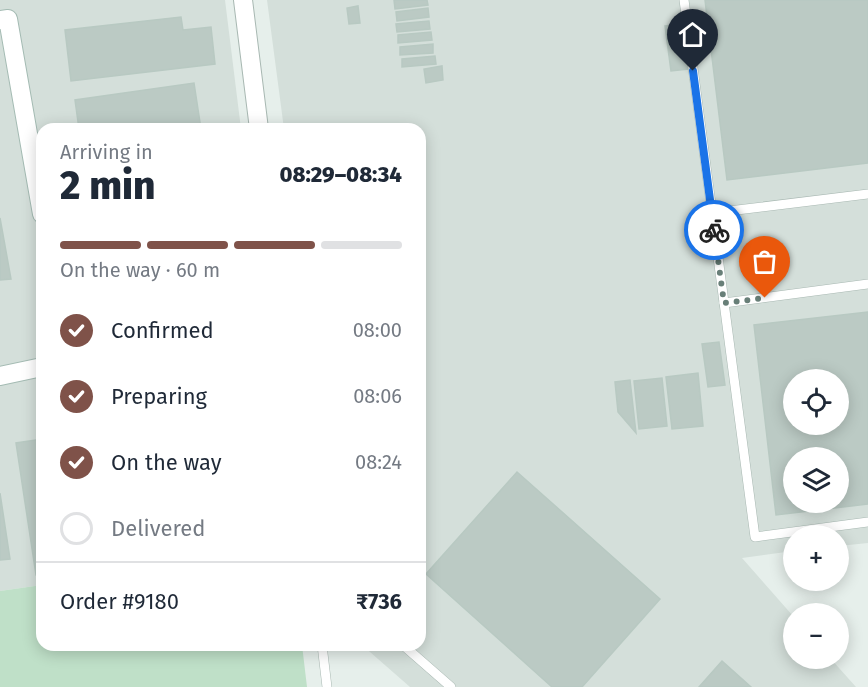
<!DOCTYPE html>
<html lang="en">
<head>
<meta charset="utf-8">
<style>
  :root { --surface:#fff; --page:#f2f2f3; --text:#1f2937; --muted:#747a83; --line:#e0e1e3; --accent:#7f5249 }
  body { margin:0; font-family:"Fira Sans",sans-serif; background:var(--page); color:var(--text); height:100vh; display:flex; flex-direction:column; font-size:22px; white-space:nowrap }
  * { box-sizing:border-box; margin:0 }
  p { font-size:20px; color:var(--muted) }
  .icon { flex:none; width:33px; height:33px; fill:none; stroke:currentColor; stroke-width:2; stroke-linecap:round; stroke-linejoin:round }
  .map { position:relative; flex:1; overflow:hidden }
  .details { position:absolute; left:36px; top:123px; width:390px; height:528px; display:flex; flex-direction:column; background:var(--surface); border-radius:18px; box-shadow:0 3px 15px #0003 }
  .details>* { flex:none }
  .tools { position:absolute; left:783px; top:369px; display:grid; gap:12px }
  .tools a { display:grid; place-items:center; width:66px; height:66px; border-radius:50%; background:var(--surface); box-shadow:0 3px 15px #0003; font-size:30px }
  .pin { position:absolute; display:grid; place-items:center; width:51px; height:51px; color:#fff; margin:-62px -26px; border-radius:50% 50% 50% 0; rotate:-45deg; box-shadow:0 0 6px #0007 }
  .pin .icon { rotate:45deg }
  .courier { position:absolute; display:grid; place-items:center; width:60px; height:60px; margin:-30px; border:4px solid #1a73e8; border-radius:50%; background:#fff; color:#222; box-shadow:0 2px 8px #0007 }
  .headline em { font-style:normal; font-weight:800 }
  .headline div { display:flex; flex-direction:column-reverse }
  .headline { display:flex; align-items:center; justify-content:space-between; height:102px; padding:0 24px }
  h1 { font-size:39px; font-weight:800; line-height:45px }
  .bar { display:grid; grid-template-columns:repeat(4,1fr); gap:9px 6px; align-content:center; height:72px; padding:0 24px }
  .bar i { height:8px; border-radius:4px; background:var(--line) }
  .bar .current { background:var(--accent) }
  .bar p { grid-column:span 4 }
  .line { display:flex; align-items:center; gap:15px; padding:0 24px; border-top:2px solid var(--line) }
  .line div { flex:1 }
  ol { padding:0 24px; list-style:none }
  li { display:flex; align-items:center; gap:18px; height:66px }
  li p { margin-inline-start:auto }
  li .icon { padding:6px; border-radius:50%; background:var(--accent); color:#fff; stroke-width:4 }
  li:last-child { color:var(--muted) }
  li i { width:33px; height:33px; border:3px solid var(--line); border-radius:50% }
  .map>svg:first-child { display:block }
  .built { fill:#d4dfda; fill-rule:evenodd }
  .green { fill:#bfe0c8 }
  .building { fill:#bbcac4; stroke:#b8c9c2; stroke-width:1.5; fill-rule:evenodd }
  .lines { fill:none; stroke-linecap:round; stroke-linejoin:round }
  .lane-casing { stroke:#a8b8b2; stroke-width:10 }
  .street-casing { stroke:#a8b8b2; stroke-width:20 }
  .secondary-casing { stroke:#a4bbb3; stroke-width:20 }
  .lane { stroke:#fff; stroke-width:9 }
  .street { stroke:#fff; stroke-width:18 }
  .secondary { stroke:#fff; stroke-width:18 }
  .done { stroke:#687f78; stroke-width:6; stroke-dasharray:0 10.8 }
  .route { stroke:#1a73e8; stroke-width:8 }
</style>
</head>
<body>
<div class="map">
<svg width="868" height="687" viewBox="0 0 868 687">
  <rect width="100%" height="100%" fill="#e6efeb"/>
  <g class="built">
    <path d="M0 0H225L241 129H42V585L0 591Z"/>
    <path d="M267 0H868V543L839 546 838 536H794L793 551 742 558 793 616 794 658 831 659 856 687H410L362 645H420V129H284ZM794 380H838V424H794ZM794 458H838V502H794Z"/>
  </g>
  <path class="green" d="M42 585V645H302L307 687H0V591Z"/>
  <g class="building">
    <path d="M394 0H427L428 5 395 9Z"/>
    <path d="M705 0H868V163L727 180Z"/>
    <path d="M358 6 360 23 349 24 347 8Z"/>
    <path d="M428 8 429 17 397 21 396 12Z"/>
    <path d="M181 17 183 30 211 27 215 64 71 81 65 30Z"/>
    <path d="M429 21 430 29 397 32 396 24Z"/>
    <path d="M682 24 688 69 671 71 665 26Z"/>
    <path d="M431 32 432 40 398 43V35Z"/>
    <path d="M433 44V53L400 55V47Z"/>
    <path d="M435 56 436 64 402 67V59Z"/>
    <path d="M442 66 443 80 426 83 424 69Z"/>
    <path d="M194 83 201 129H79L75 100Z"/>
    <path d="M0 218 11 279 0 280Z"/>
    <path d="M868 312V504L776 515 754 325ZM794 380H838V424H794ZM794 458H838V502H794Z"/>
    <path d="M719 342 725 385 708 387 702 344Z"/>
    <path d="M698 373 703 426 672 429 666 377Z"/>
    <path d="M662 378 667 426 639 429 634 381Z"/>
    <path d="M630 380 636 433 618 412 615 382Z"/>
    <path d="M42 439V574L36 575 16 443Z"/>
    <path d="M517 472 660 599 582 687H552L426 574Z"/>
    <path d="M0 493 10 559 0 560Z"/>
    <path d="M722 661 751 687H699Z"/>
  </g>
  <g class="lines">
    <defs>
      <g id="lane">
        <path d="M684 0 755 537 868 522"/>
        <path d="M712 213 868 194"/>
        <path d="M724 303 868 284"/>
        <path d="M322 645 327 687"/>
        <path d="M403 645 451 687"/>
      </g>
      <path id="street" d="M243 0 259 129"/>
      <g id="secondary">
        <path d="M0 20 8 19 42 214"/>
        <path d="M0 376 42 367"/>
      </g>
    </defs>
    <use href="#lane" class="lane-casing"/>
    <use href="#street" class="street-casing"/>
    <use href="#secondary" class="secondary-casing"/>
    <use href="#lane" class="lane"/>
    <use href="#street" class="street"/>
    <use href="#secondary" class="secondary"/>
  </g>
  <g class="lines">
    <path class="done" d="M714 230 724 303 765 298"/>
    <path class="route" d="M693 71 714 230"/>
  </g>
</svg>
<div class="tools">
<a><svg class="icon" aria-label="locate" viewBox="0 0 24 24"><circle cx="12" cy="12" r="6"/><path d="M12 2v4M12 18v4M2 12h4M18 12h4"/></svg></a>
<a><svg class="icon" aria-label="layers" viewBox="0 0 24 24"><path d="M12 4l9 5-9 5-9-5zM3 14l9 5 9-5"/></svg></a>
<a>+</a>
<a>−</a>
</div>
<div class="pin" style="left:765px;top:298px;background:#ea580c"><svg class="icon" aria-label="bag" viewBox="0 0 24 24"><path d="M5 8h14l-1 12H6zM9 8a3 3 0 0 1 6 0"/></svg></div>
<div class="pin" style="left:693px;top:71px;background:#1f2937"><svg class="icon" aria-label="home" viewBox="0 0 24 24"><path d="M3 11l9-7 9 7M6 9v11h12V9"/></svg></div>
<div class="courier" style="left:714px;top:230px"><svg class="icon" aria-label="bike" viewBox="0 0 24 24"><circle cx="6" cy="16" r="4"/><circle cx="18" cy="16" r="4"/><path d="M6 16l4-8h5l3 8M10 8l3 8H6M13 5h3"/></svg></div>
<section class="details">
<div class="headline"><div><h1>2 min</h1><p>Arriving in</p></div><em>08:29–08:34</em></div>
<div class="bar"><i class="current"></i><i class="current"></i><i class="current"></i><i></i><p>On the way · 60 m</p></div>
<ol>
<li><svg class="icon" aria-label="check" viewBox="0 0 24 24"><path d="M5 12l5 5 9-10"/></svg>Confirmed<p>08:00</p></li>
<li><svg class="icon" aria-label="check" viewBox="0 0 24 24"><path d="M5 12l5 5 9-10"/></svg>Preparing<p>08:06</p></li>
<li><svg class="icon" aria-label="check" viewBox="0 0 24 24"><path d="M5 12l5 5 9-10"/></svg>On the way<p>08:24</p></li>
<li><i></i>Delivered</li>
</ol>
<div class="line" style="height:78px"><div>Order #9180</div><b>₹736</b></div>
</section>
</div>
</body>
</html>
